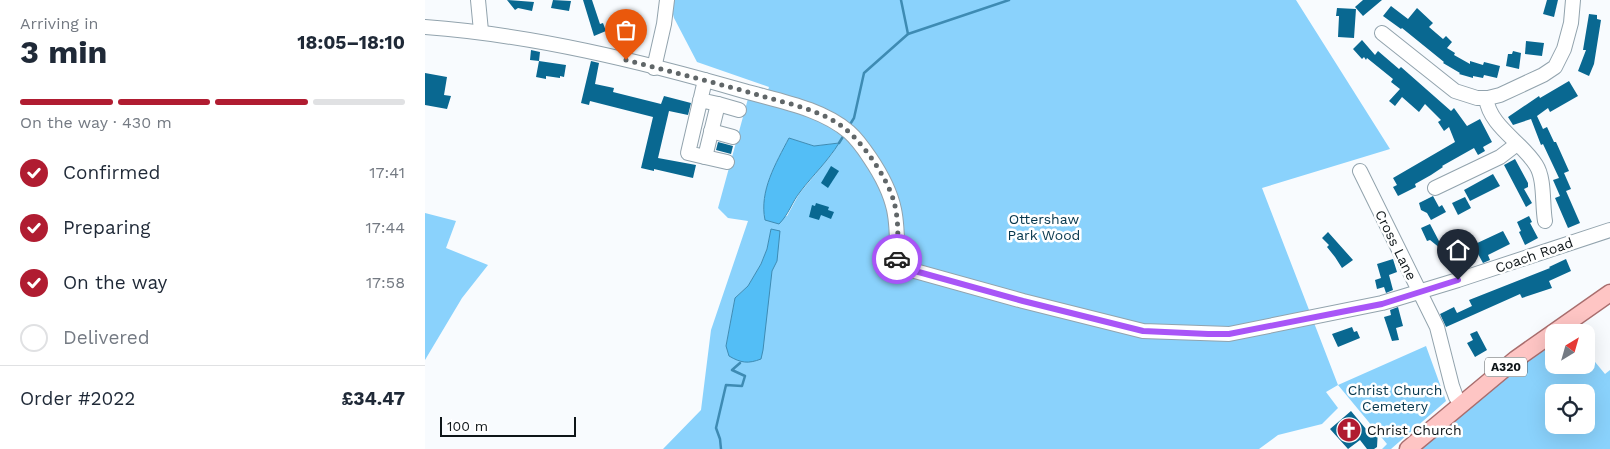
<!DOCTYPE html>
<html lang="en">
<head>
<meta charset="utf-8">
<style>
  :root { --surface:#fff; --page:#f2f2f3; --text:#1f2937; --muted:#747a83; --line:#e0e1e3; --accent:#b01c31 }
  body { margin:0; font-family:"Work Sans",sans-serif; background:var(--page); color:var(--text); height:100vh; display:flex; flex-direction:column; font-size:19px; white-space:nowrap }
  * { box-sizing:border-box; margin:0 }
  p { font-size:16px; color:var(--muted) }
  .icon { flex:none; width:28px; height:28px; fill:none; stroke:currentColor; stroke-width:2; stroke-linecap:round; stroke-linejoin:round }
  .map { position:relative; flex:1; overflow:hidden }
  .details { display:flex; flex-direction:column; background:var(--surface); width:425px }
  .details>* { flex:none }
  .needle { width:32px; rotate:37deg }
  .tools { position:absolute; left:1120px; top:324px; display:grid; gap:10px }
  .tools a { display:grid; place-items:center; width:50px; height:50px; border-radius:10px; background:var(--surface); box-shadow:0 5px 20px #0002; font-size:25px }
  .scale { position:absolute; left:15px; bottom:12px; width:136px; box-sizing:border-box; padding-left:5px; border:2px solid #0e1518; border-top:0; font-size:14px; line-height:18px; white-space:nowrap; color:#0e1518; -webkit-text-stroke:4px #fff; paint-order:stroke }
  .pin { position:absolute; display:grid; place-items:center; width:42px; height:42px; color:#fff; margin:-51px -21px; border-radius:50% 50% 50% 0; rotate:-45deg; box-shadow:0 0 5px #0007 }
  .pin .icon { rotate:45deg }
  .courier { position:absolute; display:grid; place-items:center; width:50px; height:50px; margin:-25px; border:4px solid #a855f7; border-radius:50%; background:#fff; color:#222; box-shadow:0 1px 6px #0007 }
  .head em { font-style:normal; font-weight:700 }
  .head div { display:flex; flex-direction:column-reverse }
  .head { display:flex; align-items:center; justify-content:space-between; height:85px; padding:0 20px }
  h1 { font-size:32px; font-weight:700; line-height:38px }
  .bar { display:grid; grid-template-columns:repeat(4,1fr); gap:8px 5px; align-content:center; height:60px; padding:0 20px }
  .bar i { height:6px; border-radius:4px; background:var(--line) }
  .bar .selected { background:var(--accent) }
  .bar p { grid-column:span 4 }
  .line { display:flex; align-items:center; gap:12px; padding:0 20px; border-top:1px solid var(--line) }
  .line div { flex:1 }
  ol { padding:0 20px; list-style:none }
  li { display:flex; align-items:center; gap:15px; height:55px }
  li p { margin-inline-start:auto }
  li .icon { padding:5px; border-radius:50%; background:var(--accent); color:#fff; stroke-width:4 }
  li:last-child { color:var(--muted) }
  li i { width:28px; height:28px; border:2px solid var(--line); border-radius:50% }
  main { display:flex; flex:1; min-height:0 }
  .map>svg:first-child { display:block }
  .green { fill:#8ad2fc; fill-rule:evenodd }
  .water { fill:#53bef6; stroke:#3e8bb3 }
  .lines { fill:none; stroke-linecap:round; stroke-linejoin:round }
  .stream { stroke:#3e8bb3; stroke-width:2.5 }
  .building { fill:#096891 }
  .minor-casing { stroke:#92a3ad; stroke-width:16 }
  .major-casing { stroke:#a96e6e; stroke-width:19 }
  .minor { stroke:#fff; stroke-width:14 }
  .major { stroke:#fec5c4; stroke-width:16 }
  .done { stroke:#606668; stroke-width:5; stroke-dasharray:0 9 }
  .route { stroke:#a855f7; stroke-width:6 }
  .labels { text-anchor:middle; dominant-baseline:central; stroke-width:5; stroke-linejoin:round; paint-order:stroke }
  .shield { fill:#fff; stroke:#565b5d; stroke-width:1 }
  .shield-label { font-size:12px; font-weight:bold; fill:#0e1518 }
  .park-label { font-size:14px; fill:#05364c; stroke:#fff }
  .street-label { font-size:14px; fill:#0e1518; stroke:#fff }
  .poi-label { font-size:14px; fill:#0e1518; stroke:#fff; text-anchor:start }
</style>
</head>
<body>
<main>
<section class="details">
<div class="head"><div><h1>3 min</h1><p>Arriving in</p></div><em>18:05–18:10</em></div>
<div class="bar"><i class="selected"></i><i class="selected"></i><i class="selected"></i><i></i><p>On the way · 430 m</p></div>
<ol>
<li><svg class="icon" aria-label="check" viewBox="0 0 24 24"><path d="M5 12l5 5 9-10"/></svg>Confirmed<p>17:41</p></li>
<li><svg class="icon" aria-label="check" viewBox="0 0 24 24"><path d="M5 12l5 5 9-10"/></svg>Preparing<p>17:44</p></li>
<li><svg class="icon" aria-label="check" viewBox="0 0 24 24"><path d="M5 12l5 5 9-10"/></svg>On the way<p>17:58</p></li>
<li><i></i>Delivered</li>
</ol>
<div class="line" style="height:65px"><div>Order #2022</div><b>£34.47</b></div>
</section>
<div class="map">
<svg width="1185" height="449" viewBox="0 0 1185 449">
  <rect width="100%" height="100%" fill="#f8fbfe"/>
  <g class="green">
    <path d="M244 0H871L965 149 837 188 913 385 1001 346 1021 401 966 449H957L962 444 913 385 901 392 913 408 897 424 853 435 834 449H238L276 410 286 330 323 221 303 218 293 208 324 95 340 100 344 87 272 62 249 18ZM364 138 389 146 413 143 407 154 374 194 362 216 340 220C334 191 351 163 364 138ZM346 229 352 261 301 346 310 298 323 286 336 264 342 249Z"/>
    <path d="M0 213 31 221 21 248 63 265 37 298 0 360Z"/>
    <path d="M1129 343V365H1161V351L1180 374 1185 370V449H993L1062 390ZM1129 392H1161V425H1129Z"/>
  </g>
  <g class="water">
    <path d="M364 138 389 146 414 143C403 161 388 175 375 192 367 202 364 214 354 224L340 220C334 191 351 163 364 138Z"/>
    <path d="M346 229 355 231 352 261 347 271 338 350 336 359C323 364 316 363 304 356L301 346 310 298 323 286 336 264 342 249Z"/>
  </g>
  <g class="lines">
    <g class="stream">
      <path d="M476 0 483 34"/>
      <path d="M424 126 429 118 439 73 483 34 584 0"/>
      <path d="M414 143 419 135"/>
      <path d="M296 449 295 439 291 428 301 385 317 386 320 376 307 370 315 363"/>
    </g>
  </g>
  <g class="building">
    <path d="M82 0 109 2 107 11 93 8 90 10Z"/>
    <path d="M128 0 146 1 144 11 126 8Z"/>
    <path d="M158 0H167L175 24 178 23 181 31 169 36Z"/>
    <path d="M938 0H957L938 16 930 7Z"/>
    <path d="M1122 0H1133L1129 17 1118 14Z"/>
    <path d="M966 6 983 19 992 8 1008 23 1004 27 1018 39 1021 36 1027 42 1022 48 1030 53 1029 55 1045 64V61L1058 65 1059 62 1075 66 1072 78 1059 75 1058 78 1048 76V78L1034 74 1035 73 1018 63 1019 62 977 28 976 29 958 16Z"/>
    <path d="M912 8 931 9 929 38 913 37 914 16H911Z"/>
    <path d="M1164 14 1172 15V19L1176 20 1169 64 1164 76 1153 71 1161 50H1158Z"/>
    <path d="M203 32 207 43 192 49 188 37Z"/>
    <path d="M937 40 950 55 953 51 974 69 976 67 1026 111 1029 108 1042 126 1055 119 1067 142 1058 147 1060 151 1053 155 1049 148 1017 166 1018 167 1006 175 990 184 991 187 973 196 968 187 972 185 968 178 1030 142 1024 127 1019 131 1013 122 1016 120 1000 104 994 112 977 97 970 106 964 101 975 89 966 82 968 79 942 58 941 60 939 57 937 59 928 49Z"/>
    <path d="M1101 41 1119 43 1117 56 1100 54Z"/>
    <path d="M106 50 115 52 114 61 141 65 139 77 135 76V78L121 76V79L111 77 114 61 105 60Z"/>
    <path d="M1088 51 1096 53 1094 69 1081 66 1083 54H1087Z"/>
    <path d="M166 61 174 63 170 84 189 88 188 92 236 104 239 96 266 103 263 115 244 111 233 158 271 165 268 178 229 169V171L216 168 228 117 165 101 164 105 156 103Z"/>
    <path d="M0 73 22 77 19 95 26 96 22 109 0 105Z"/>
    <path d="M1144 81 1153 96 1125 112 1123 108 1112 116 1118 129 1122 127 1129 142H1131L1144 171 1139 173 1146 189 1141 191 1155 223 1143 228 1130 198 1135 196 1128 180 1134 178 1118 144 1116 145 1106 119 1088 125 1083 117 1114 96 1115 98Z"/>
    <path d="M293 142 308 146 306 154 291 150Z"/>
    <path d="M1090 159 1103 183V187L1099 189 1107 203 1101 207 1079 165Z"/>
    <path d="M406 166 414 171 403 188 396 183Z"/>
    <path d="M1068 174 1075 186 1045 201 1039 190Z"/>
    <path d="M1008 196 1014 207 1017 205 1021 212 1006 220 1002 213 996 210 994 203Z"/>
    <path d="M1040 197 1046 208 1033 215 1027 203Z"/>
    <path d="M391 203 404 207 403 210 409 212 406 219 396 215 394 220 384 217 387 205 390 206Z"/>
    <path d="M1104 216 1107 222 1105 223 1113 238 1100 245 1094 232 1096 231 1092 222Z"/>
    <path d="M1005 224 1015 243 1020 236 1043 256 1036 265 1031 262 1027 267 1021 263 1026 257 1005 240 1002 241 996 228Z"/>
    <path d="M1078 231 1085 244 1063 255 1065 260 1058 263 1048 245Z"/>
    <path d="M903 232 928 260 917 268 910 257 902 247 904 245 897 238Z"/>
    <path d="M968 259 972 272 964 275 968 290 961 293 959 287 952 289 950 280 956 278 952 264Z"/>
    <path d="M1141 259 1146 271 1124 281 1127 288 1097 298 1095 294 1021 327 1015 314 1029 307 1032 313 1047 306 1044 300 1125 268 1124 267Z"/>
    <path d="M973 307 978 326 971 328 974 340 967 341 959 317 966 315 965 310Z"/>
    <path d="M927 327 929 332 932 331 935 338 913 347 907 334Z"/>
    <path d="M1052 331 1062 350 1050 357 1042 343 1048 340 1045 334Z"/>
    <path d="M926 411 946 435 953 429 952 447 949 449H942L935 440 923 449 905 429Z"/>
  </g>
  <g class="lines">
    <defs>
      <g id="minor">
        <path d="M53 0 56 31"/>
        <path d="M0 27C108 35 215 61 319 91 354 101 396 108 424 132 432 139 439 149 445 158 472 198 473 219 472 266L598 301 718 331 804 334 957 303 1033 280 1185 230"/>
        <path d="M957 33 1030 91 1052 98H1063L1075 95 1118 75 1130 67 1139 49 1146 23 1148 0"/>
        <path d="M229 68 239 24 242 0"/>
        <path d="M1061 98C1065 127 1096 141 1111 165 1120 179 1117 204 1120 221"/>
        <path d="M275 100 293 104 280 157 263 153 280 80"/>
        <path d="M293 104 314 110"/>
        <path d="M286 131 308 137"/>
        <path d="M280 157 302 162"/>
        <path d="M935 171 1012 327 1027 386 1031 397 1036 404"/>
        <path d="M1010 188 1075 157 1092 144"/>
      </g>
      <path id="major" d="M983 449 1091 359 1185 293"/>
    </defs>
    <use href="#minor" class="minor-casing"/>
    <use href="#major" class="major-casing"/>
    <use href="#minor" class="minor"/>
    <use href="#major" class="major"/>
  </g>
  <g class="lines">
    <path class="done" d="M201 60C244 71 287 82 330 94 356 102 385 107 409 121 433 134 462 176 469 202 474 220 473 240 472 259"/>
    <path class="route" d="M472 259V266L598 301 718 331 783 334H804L916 312 957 304 1033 280"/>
  </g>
  <defs>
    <symbol id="church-disc" viewBox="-11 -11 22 22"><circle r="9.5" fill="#b01c31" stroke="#fff"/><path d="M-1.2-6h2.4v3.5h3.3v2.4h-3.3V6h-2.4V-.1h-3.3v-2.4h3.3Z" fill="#fff"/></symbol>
  </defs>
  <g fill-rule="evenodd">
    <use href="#church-disc" x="910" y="416" width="28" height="28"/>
  </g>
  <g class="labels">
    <rect class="shield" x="1060" y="357.5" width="42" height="19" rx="4"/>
    <g class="shield-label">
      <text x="1081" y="367">A320</text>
    </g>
    <g class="park-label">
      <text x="619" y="219">Ottershaw<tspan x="619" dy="16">Park Wood</tspan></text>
      <text x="970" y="390">Christ Church<tspan x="970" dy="16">Cemetery</tspan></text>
    </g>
    <g class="street-label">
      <text transform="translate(971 245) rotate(64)">Cross Lane</text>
      <text transform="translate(1109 255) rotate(-19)">Coach Road</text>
    </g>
    <g class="poi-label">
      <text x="942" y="430">Christ Church</text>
    </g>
  </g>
</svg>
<div class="tools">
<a><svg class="needle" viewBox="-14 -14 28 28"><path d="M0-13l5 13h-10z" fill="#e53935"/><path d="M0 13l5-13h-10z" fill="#747a83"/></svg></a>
<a><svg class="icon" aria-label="locate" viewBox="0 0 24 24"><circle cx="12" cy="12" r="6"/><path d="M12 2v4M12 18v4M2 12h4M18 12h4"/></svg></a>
</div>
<div class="scale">100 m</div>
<div class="pin" style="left:201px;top:60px;background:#ea580c"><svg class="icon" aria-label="bag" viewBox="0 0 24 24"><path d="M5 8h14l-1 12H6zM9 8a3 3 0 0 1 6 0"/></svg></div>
<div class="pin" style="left:1033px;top:280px;background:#1f2937"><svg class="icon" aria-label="home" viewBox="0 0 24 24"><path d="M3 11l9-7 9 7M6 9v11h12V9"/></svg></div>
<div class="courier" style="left:472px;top:259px"><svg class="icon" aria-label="car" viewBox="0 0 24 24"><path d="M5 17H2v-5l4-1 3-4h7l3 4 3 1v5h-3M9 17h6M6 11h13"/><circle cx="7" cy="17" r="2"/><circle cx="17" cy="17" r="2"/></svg></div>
</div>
</main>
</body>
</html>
